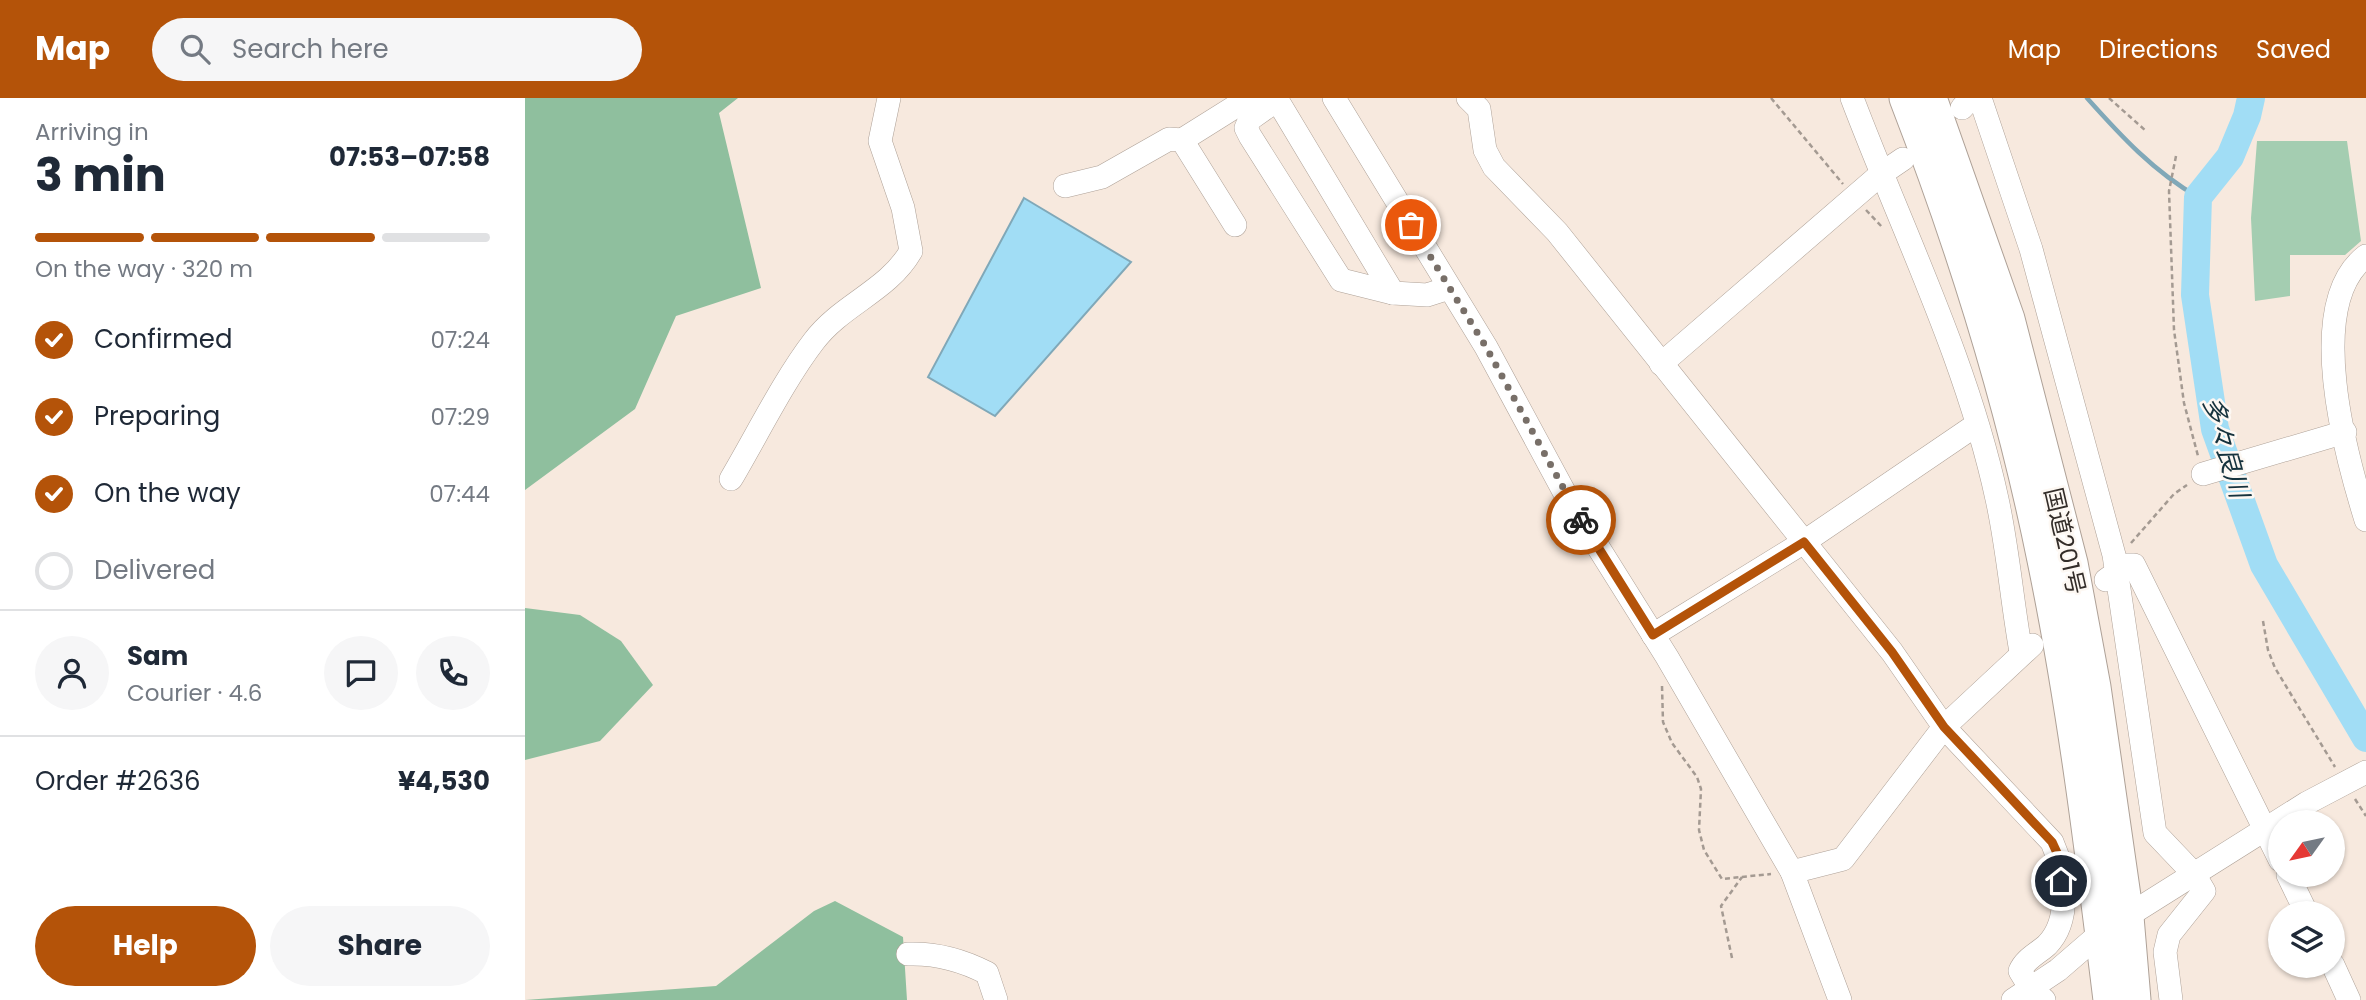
<!DOCTYPE html>
<html lang="en">
<head>
<meta charset="utf-8">
<style>
  :root { --surface:#fff; --page:#f6f6f7; --text:#1f2937; --muted:#747a83; --line:#e0e1e3; --accent:#b45309 }
  body { margin:0; font-family:Poppins,"Noto Sans JP",sans-serif; background:var(--page); color:var(--text); height:100vh; display:flex; flex-direction:column; font-size:26px; white-space:nowrap }
  * { box-sizing:border-box; margin:0 }
  p { font-size:23px; color:var(--muted) }
  .icon { flex:none; width:38px; height:38px; fill:none; stroke:currentColor; stroke-width:2; stroke-linecap:round; stroke-linejoin:round }
  .map { position:relative; flex:1; overflow:hidden }
  .panel { display:flex; flex-direction:column; background:var(--surface); width:525px }
  .panel>* { flex:none }
  .needle { width:46px; rotate:237deg }
  .controls { position:absolute; left:1743px; top:712px; display:grid; gap:14px }
  .controls a { display:grid; place-items:center; width:77px; height:77px; border-radius:50%; background:var(--surface); box-shadow:0 2px 5px #0004; font-size:35px }
  .pin { position:absolute; display:grid; place-items:center; width:60px; height:60px; color:#fff; margin:-30px; border:4px solid #fff; border-radius:50%; box-shadow:0 2px 7px #0007 }
  .courier { position:absolute; display:grid; place-items:center; width:70px; height:70px; margin:-35px; border:5px solid #b45309; border-radius:50%; background:#fff; color:#222; box-shadow:0 2px 9px #0007 }
  .head em { font-style:normal; font-weight:700 }
  .head div { display:flex; flex-direction:column-reverse }
  .head { display:flex; align-items:center; justify-content:space-between; height:119px; padding:0 35px }
  h1 { font-size:46px; font-weight:700; line-height:52px }
  .bar { display:grid; grid-template-columns:repeat(4,1fr); gap:10px 7px; align-content:center; height:84px; padding:0 35px }
  .bar i { height:9px; border-radius:5px; background:var(--line) }
  .bar .active { background:var(--accent) }
  .bar p { grid-column:span 4 }
  .line { display:flex; align-items:center; gap:18px; padding:0 35px; border-top:2px solid var(--line) }
  .line div { flex:1 }
  .round { display:grid; place-items:center; flex:none; width:74px; height:74px; border-radius:37px; background:var(--page) }
  ol { padding:0 35px; list-style:none }
  li { display:flex; align-items:center; gap:21px; height:77px }
  li p { margin-inline-start:auto }
  li .icon { padding:7px; border-radius:50%; background:var(--accent); color:#fff; stroke-width:4 }
  li:last-child { color:var(--muted) }
  li i { width:38px; height:38px; border:4px solid var(--line); border-radius:50% }
  .cta { display:flex; gap:14px; margin-top:auto; padding:14px 35px }
  .cta a { flex:1; height:80px; border-radius:42px; background:var(--accent); color:#fff; font-size:28px; font-weight:700; line-height:80px; text-align:center }
  .cta a+a { background:var(--page); color:var(--text) }
  header { display:flex; align-items:center; gap:42px; box-sizing:border-box; height:98px; padding:0 35px; background:var(--accent); color:#fff }
  header strong { font-size:33px }
  nav { display:flex; gap:38px; margin-inline-start:auto; font-size:24px }
  .search { width:490px; height:63px; background:var(--page); display:flex; align-items:center; gap:18px; box-sizing:border-box; padding:0 24px; border-radius:38px; color:var(--muted); font-size:26px }
  main { display:flex; flex:1; min-height:0 }
  .map>svg:first-child { display:block }
  .green { fill:#a4cdb1 }
  .forest { fill:#8fbf9e }
  .water { fill:#a1ddf5; stroke:#80a8b8; stroke-width:2 }
  .lines { fill:none; stroke-linecap:round; stroke-linejoin:round }
  .stream { stroke:#80a8b8; stroke-width:4.5 }
  .river { stroke:#a1ddf5; stroke-width:28 }
  .minor-casing { stroke:#aea197; stroke-width:24 }
  .highway-casing { stroke:#aea197; stroke-width:35 }
  .path { stroke:#a49a92; stroke-width:2.5; stroke-dasharray:5 3.5; stroke-linecap:butt }
  .minor { stroke:#fff; stroke-width:23 }
  .highway { stroke:#fff; stroke-width:33 }
  .done { stroke:#786f68; stroke-width:7; stroke-dasharray:0 12.6 }
  .route { stroke:#b45309; stroke-width:9 }
  .labels { text-anchor:middle; dominant-baseline:central; stroke-width:5; stroke-linejoin:round; paint-order:stroke }
  .street-label { font-size:24px; fill:#332d29; stroke:#fdf8f3 }
  .water-label { font-size:26px; font-style:italic; fill:#15323d; stroke:#fdf8f3 }
</style>
</head>
<body>
<header>
<strong>Map</strong>
<div class="search"><svg class="icon" aria-label="search" viewBox="0 0 24 24"><circle cx="10" cy="10" r="6"/><path d="M15 15l6 6"/></svg>Search here</div>
<nav><a>Map</a><a>Directions</a><a>Saved</a></nav>
</header>
<main>
<section class="panel">
<div class="head"><div><h1>3 min</h1><p>Arriving in</p></div><em>07:53–07:58</em></div>
<div class="bar"><i class="active"></i><i class="active"></i><i class="active"></i><i></i><p>On the way · 320 m</p></div>
<ol>
<li><svg class="icon" aria-label="check" viewBox="0 0 24 24"><path d="M5 12l5 5 9-10"/></svg>Confirmed<p>07:24</p></li>
<li><svg class="icon" aria-label="check" viewBox="0 0 24 24"><path d="M5 12l5 5 9-10"/></svg>Preparing<p>07:29</p></li>
<li><svg class="icon" aria-label="check" viewBox="0 0 24 24"><path d="M5 12l5 5 9-10"/></svg>On the way<p>07:44</p></li>
<li><i></i>Delivered</li>
</ol>
<div class="line" style="height:126px"><a class="round"><svg class="icon" aria-label="person" viewBox="0 0 24 24"><circle cx="12" cy="8" r="4"/><path d="M4 21q1-7 8-7t8 7"/></svg></a><div><b>Sam</b><p>Courier · 4.6</p></div><a class="round"><svg class="icon" aria-label="chat" viewBox="0 0 24 24"><path d="M4 5h16v11H9l-5 4z"/></svg></a><a class="round"><svg class="icon" aria-label="phone" viewBox="0 0 24 24"><path d="M5 4h4l2 5-3 2q2 4 5 5l2-3 5 2v4C11 20 4 13 5 4z"/></svg></a></div>
<div class="line" style="height:91px"><div>Order #2636</div><b>¥4,530</b></div>
<div class="cta"><a>Help</a><a>Share</a></div>
</section>
<div class="map">
<svg width="1841" height="902" viewBox="0 0 1841 902">
  <rect width="100%" height="100%" fill="#f7e9de"/>
  <path class="green" d="M1732 43H1822L1836 143 1820 157H1765V198L1730 203 1726 120Z"/>
  <g class="forest">
    <path d="M0 0H213L194 15 236 190 151 218 110 311 0 392Z"/>
    <path d="M0 510 55 517 96 543 128 587 75 643 0 662Z"/>
    <path d="M310 803 378 839 382 902H0L191 888 289 813Z"/>
  </g>
  <path class="water" d="M499 100 606 164 470 318 403 279Z"/>
  <g class="lines">
    <path class="stream" d="M1562 0C1595 37 1629 74 1673 99"/>
    <path class="river" d="M1726 0 1722 18 1705 59 1673 99 1670 197 1690 331 1739 467 1841 640"/>
    <defs>
      <g id="minor">
        <path d="M751 0 868 195 816 182 725 38 721 30 725 21 752 2"/>
        <path d="M809 0 961 249 1043 401 1142 559 1267 774 1315 902"/>
        <path d="M943 0 954 11 960 52 969 69 1032 134 1367 554 1419 629 1527 744C1540 773 1547 822 1522 847 1512 856 1500 861 1495 873L1506 891 1519 902"/>
        <path d="M1327 0C1377 132 1442 262 1472 401 1483 451 1487 504 1496 554"/>
        <path d="M1455 0 1506 151 1589 457 1630 735 1669 776 1679 793 1644 837 1640 854 1646 902"/>
        <path d="M1437 10 1446 0"/>
        <path d="M540 88 577 79 644 41 657 42"/>
        <path d="M710 127 657 42 724 0"/>
        <path d="M1841 158C1778 206 1821 358 1841 422"/>
        <path d="M868 195 902 197 924 190"/>
        <path d="M1136 266 1356 76 1378 61"/>
        <path d="M1678 376 1820 334"/>
        <path d="M206 381C232 337 259 282 289 243 317 206 363 193 386 153L378 110 355 43 364 0"/>
        <path d="M1581 482 1602 467H1609L1755 762"/>
        <path d="M1128 537 1279 444 1451 327"/>
        <path d="M1267 774 1318 761 1419 629 1507 547"/>
        <path d="M1763 777 1782 816"/>
        <path d="M383 856C411 855 437 862 462 875L471 902"/>
        <path d="M1808 867 1824 902"/>
        <path d="M1488 902 1533 872 1577 834 1782 705 1841 674"/>
      </g>
      <g id="highway">
        <path d="M1381 0C1439 150 1487 304 1519 462 1549 607 1567 755 1585 902"/>
        <path d="M1405 0 1483 221 1546 465 1569 589 1602 819 1609 902"/>
      </g>
    </defs>
    <use href="#minor" class="minor-casing"/>
    <use href="#highway" class="highway-casing"/>
    <g class="path">
      <path d="M1246 0 1318 86"/>
      <path d="M1584 0 1621 33"/>
      <path d="M1651 58 1644 93 1649 232 1659 305 1673 358"/>
      <path d="M1341 112 1358 130"/>
      <path d="M1606 445 1649 396 1662 387"/>
      <path d="M1738 523 1743 552 1750 570 1810 669"/>
      <path d="M1137 588 1138 624 1147 645 1172 679 1176 691 1174 732 1179 752 1197 781 1246 776"/>
      <path d="M1830 701 1841 718"/>
      <path d="M1207 860 1196 808 1217 779"/>
    </g>
    <use href="#minor" class="minor"/>
    <use href="#highway" class="highway"/>
  </g>
  <g class="lines">
    <path class="done" d="M886 127 961 249 1056 422"/>
    <path class="route" d="M1056 422 1128 537 1279 444 1367 554 1419 629 1527 744 1533 757 1536 783"/>
  </g>
  <g class="labels">
    <g class="street-label">
      <text transform="translate(1540 443) rotate(77)">国道201号</text>
    </g>
    <g class="water-label">
      <text transform="translate(1701 349) rotate(74)">多々良川</text>
    </g>
  </g>
</svg>
<div class="controls">
<a><svg class="needle" viewBox="-14 -14 28 28"><path d="M0-13l5 13h-10z" fill="#e53935"/><path d="M0 13l5-13h-10z" fill="#747a83"/></svg></a>
<a><svg class="icon" aria-label="layers" viewBox="0 0 24 24"><path d="M12 4l9 5-9 5-9-5zM3 14l9 5 9-5"/></svg></a>
</div>
<div class="pin" style="left:886px;top:127px;background:#ea580c"><svg class="icon" aria-label="bag" viewBox="0 0 24 24"><path d="M5 8h14l-1 12H6zM9 8a3 3 0 0 1 6 0"/></svg></div>
<div class="pin" style="left:1536px;top:783px;background:#1f2937"><svg class="icon" aria-label="home" viewBox="0 0 24 24"><path d="M3 11l9-7 9 7M6 9v11h12V9"/></svg></div>
<div class="courier" style="left:1056px;top:422px"><svg class="icon" aria-label="bike" viewBox="0 0 24 24"><circle cx="6" cy="16" r="4"/><circle cx="18" cy="16" r="4"/><path d="M6 16l4-8h5l3 8M10 8l3 8H6M13 5h3"/></svg></div>
</div>
</main>
</body>
</html>
